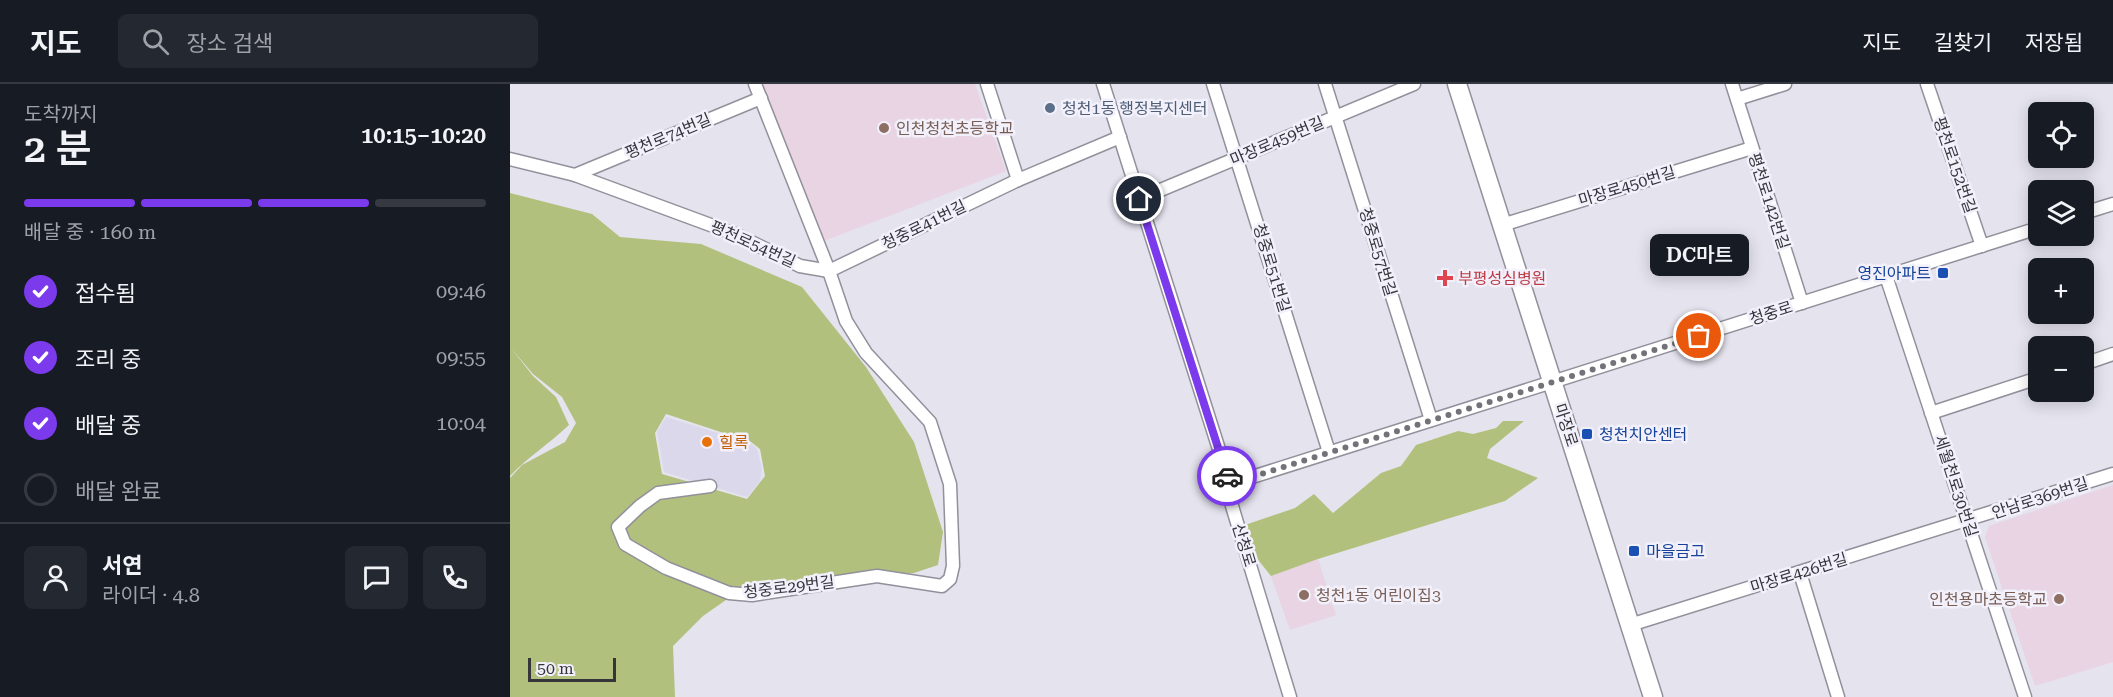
<!DOCTYPE html>
<html lang="ko">
<head>
<meta charset="utf-8">
<style>
  :root { --surface:#171b24; --page:#242831; --text:#f1f3f6; --muted:#9ea1a6; --line:#363941; --accent:#7c3aed }
  body { margin:0; font-family:"Roboto Serif","Noto Sans KR",serif; background:var(--page); color:var(--text); height:100vh; display:flex; flex-direction:column; font-size:22px; white-space:nowrap }
  * { box-sizing:border-box; margin:0 }
  p { font-size:20px; color:var(--muted) }
  .icon { flex:none; width:33px; height:33px; fill:none; stroke:currentColor; stroke-width:2; stroke-linecap:round; stroke-linejoin:round }
  .map { position:relative; flex:1; overflow:hidden }
  .details { display:flex; flex-direction:column; background:var(--surface); width:510px }
  .details>* { flex:none }
  .tools { position:absolute; left:1518px; top:18px; display:grid; gap:12px }
  .tools a { display:grid; place-items:center; width:66px; height:66px; border-radius:9px; background:var(--surface); box-shadow:0 3px 15px #0003; font-size:30px }
  .scale { position:absolute; left:18px; bottom:15px; width:88px; box-sizing:border-box; padding-left:6px; border:3px solid #36353a; border-top:0; font-size:16px; line-height:21px; white-space:nowrap; color:#36353a; -webkit-text-stroke:4px #f2f0fb; paint-order:stroke }
  .pin { position:absolute; display:grid; place-items:center; width:51px; height:51px; color:#fff; margin:-26px; border:3px solid #fff; border-radius:50%; box-shadow:0 2px 6px #0007 }
  .courier { position:absolute; display:grid; place-items:center; width:60px; height:60px; margin:-30px; border:4px solid #7c3aed; border-radius:50%; background:#fff; color:#222; box-shadow:0 2px 8px #0007 }
  .bubble { position:absolute; height:42px; border-radius:9px; background:var(--surface); box-shadow:0 3px 15px #0003; font-size:20px; font-weight:600; line-height:42px; text-align:center }
  .headline em { font-style:normal; font-weight:600 }
  .headline div { display:flex; flex-direction:column-reverse }
  .headline { display:flex; align-items:center; justify-content:space-between; height:102px; padding:0 24px }
  h1 { font-size:39px; font-weight:600; line-height:45px }
  .bar { display:grid; grid-template-columns:repeat(4,1fr); gap:9px 6px; align-content:center; height:72px; padding:0 24px }
  .bar i { height:8px; border-radius:4px; background:var(--line) }
  .bar .current { background:var(--accent) }
  .bar p { grid-column:span 4 }
  .line { display:flex; align-items:center; gap:15px; padding:0 24px; border-top:2px solid var(--line) }
  .line div { flex:1 }
  .round { display:grid; place-items:center; flex:none; width:63px; height:63px; border-radius:9px; background:var(--page) }
  ol { padding:0 24px; list-style:none }
  li { display:flex; align-items:center; gap:18px; height:66px }
  li p { margin-inline-start:auto }
  li .icon { padding:6px; border-radius:50%; background:var(--accent); color:#fff; stroke-width:4 }
  li:last-child { color:var(--muted) }
  li i { width:33px; height:33px; border:3px solid var(--line); border-radius:50% }
  header { display:flex; align-items:center; gap:36px; box-sizing:border-box; height:84px; padding:0 30px; background:var(--surface); border-bottom:2px solid var(--line) }
  header strong { font-size:28px }
  nav { display:flex; gap:33px; margin-inline-start:auto; font-size:21px }
  .search { width:420px; height:54px; background:var(--page); display:flex; align-items:center; gap:15px; box-sizing:border-box; padding:0 21px; border-radius:9px; color:var(--muted); font-size:22px }
  main { display:flex; flex:1; min-height:0 }
  .map>svg:first-child { display:block }
  .built { fill:#dbd8eb }
  .education { fill:#e8d4e2 }
  .green { fill:#b1c17d; fill-rule:evenodd }
  .lines { fill:none; stroke-linecap:round; stroke-linejoin:round }
  .street-casing { stroke:#92909b; stroke-width:15 }
  .secondary-casing { stroke:#92909b; stroke-width:21 }
  .street { stroke:#fff; stroke-width:12 }
  .secondary { stroke:#fff; stroke-width:18 }
  .done { stroke:#737279; stroke-width:6; stroke-dasharray:0 10.8 }
  .route { stroke:#7c3aed; stroke-width:8 }
  .service-dot { fill:#5c6f8a; stroke:#f2f0fb; stroke-width:2 }
  .education-dot { fill:#8d6e63; stroke:#f2f0fb; stroke-width:2 }
  .transit-dot { fill:#1a4fb4; stroke:#f2f0fb; stroke-width:2 }
  .health-dot { fill:#e0444e; stroke:#f2f0fb; stroke-width:2 }
  .food-dot { fill:#e8710a; stroke:#f2f0fb; stroke-width:2 }
  .labels { text-anchor:middle; dominant-baseline:central; stroke-width:5; stroke-linejoin:round; paint-order:stroke }
  .service-label { font-size:16px; fill:#4e5e75; stroke:#f2f0fb; text-anchor:start }
  .education-label { font-size:16px; fill:#785e54; stroke:#f2f0fb; text-anchor:start }
  .street-label { font-size:16px; fill:#36353a; stroke:#f2f0fb }
  .transit-label { font-size:16px; fill:#164399; stroke:#f2f0fb; text-anchor:start }
  .health-label { font-size:16px; fill:#be3a42; stroke:#f2f0fb; text-anchor:start }
  .food-label { font-size:16px; fill:#c56008; stroke:#f2f0fb; text-anchor:start }
</style>
</head>
<body>
<header>
<strong>지도</strong>
<div class="search"><svg class="icon" aria-label="search" viewBox="0 0 24 24"><circle cx="10" cy="10" r="6"/><path d="M15 15l6 6"/></svg>장소 검색</div>
<nav><a>지도</a><a>길찾기</a><a>저장됨</a></nav>
</header>
<main>
<section class="details">
<div class="headline"><div><h1>2 분</h1><p>도착까지</p></div><em>10:15–10:20</em></div>
<div class="bar"><i class="current"></i><i class="current"></i><i class="current"></i><i></i><p>배달 중 · 160 m</p></div>
<ol>
<li><svg class="icon" aria-label="check" viewBox="0 0 24 24"><path d="M5 12l5 5 9-10"/></svg>접수됨<p>09:46</p></li>
<li><svg class="icon" aria-label="check" viewBox="0 0 24 24"><path d="M5 12l5 5 9-10"/></svg>조리 중<p>09:55</p></li>
<li><svg class="icon" aria-label="check" viewBox="0 0 24 24"><path d="M5 12l5 5 9-10"/></svg>배달 중<p>10:04</p></li>
<li><i></i>배달 완료</li>
</ol>
<div class="line" style="height:108px"><a class="round"><svg class="icon" aria-label="person" viewBox="0 0 24 24"><circle cx="12" cy="8" r="4"/><path d="M4 21q1-7 8-7t8 7"/></svg></a><div><b>서연</b><p>라이더 · 4.8</p></div><a class="round"><svg class="icon" aria-label="chat" viewBox="0 0 24 24"><path d="M4 5h16v11H9l-5 4z"/></svg></a><a class="round"><svg class="icon" aria-label="phone" viewBox="0 0 24 24"><path d="M5 4h4l2 5-3 2q2 4 5 5l2-3 5 2v4C11 20 4 13 5 4z"/></svg></a></div>
</section>
<div class="map">
<svg width="1603" height="613" viewBox="0 0 1603 613">
  <rect width="100%" height="100%" fill="#e5e3ee"/>
  <path class="built" d="M156 333 240 359 247 365 252 385 250 397 237 413 154 388 147 348Z"/>
  <g class="education">
    <path d="M249 0H465L496 87 314 157Z"/>
    <path d="M1603 401V578L1525 602 1475 453 1479 442Z"/>
    <path d="M808 475 826 531 780 546 761 492Z"/>
  </g>
  <g class="green">
    <path d="M0 109 82 130 110 153 191 160 292 203 356 283 404 358 433 448 428 481 404 489 233 504 193 532 163 562 165 613H0V394L12 381 55 358 66 339 52 313 23 290 1 264 23 292 46 313 59 341C40 359 18 373 0 392ZM156 330 241 358 250 365 255 392 237 415 152 390 145 349Z"/>
    <path d="M993 337H1014L980 365 977 374 1028 394 995 417 808 475 761 492 737 462 732 442 785 424 804 410 823 429 871 389 891 382 906 361 948 347 963 350 986 344Z"/>
  </g>
  <g class="lines">
    <defs>
      <g id="street">
        <path d="M477 0 508 96"/>
        <path d="M593 0 720 400 722 422 780 613"/>
        <path d="M703 0 819 368"/>
        <path d="M815 0 921 336"/>
        <path d="M1222 0 1292 219"/>
        <path d="M1417 0 1472 162"/>
        <path d="M1227 15 1275 0"/>
        <path d="M0 75 65 91 225 150 290 182 319 187"/>
        <path d="M65 91 251 14"/>
        <path d="M629 115 904 0"/>
        <path d="M1574 129 1603 120"/>
        <path d="M992 141 1242 64"/>
        <path d="M319 187 508 96 610 53"/>
        <path d="M1376 192 1515 613"/>
        <path d="M1574 280 1603 270"/>
        <path d="M1421 329 1528 294"/>
        <path d="M720 400 1528 144"/>
        <path d="M200 402 148 409 130 422 108 443 115 460 156 484 219 509 242 511 367 492 432 502 440 495 443 482 440 400 420 338 356 269 336 237 319 187 245 0"/>
        <path d="M1290 489 1328 613"/>
        <path d="M1120 541 1603 390"/>
      </g>
      <path id="secondary" d="M947 0 1143 613"/>
    </defs>
    <use href="#street" class="street-casing"/>
    <use href="#secondary" class="secondary-casing"/>
    <use href="#street" class="street"/>
    <use href="#secondary" class="secondary"/>
  </g>
  <g class="lines">
    <path class="done" d="M717 392 720 400 1189 252"/>
    <path class="route" d="M629 115 717 392"/>
  </g>
  <circle class="service-dot" cx="540" cy="24" r="6"/>
  <g class="education-dot">
    <circle cx="374" cy="44" r="6"/>
    <circle cx="794" cy="511" r="6"/>
    <circle cx="1549" cy="515" r="6"/>
  </g>
  <g class="transit-dot">
    <rect x="1427" y="183" width="12" height="12" rx="3"/>
    <rect x="1071" y="344" width="12" height="12" rx="3"/>
    <rect x="1118" y="461" width="12" height="12" rx="3"/>
  </g>
  <path class="health-dot" d="M932 185h6v6h6v6h-6v6h-6v-6h-6v-6h6z"/>
  <circle class="food-dot" cx="197" cy="358" r="6"/>
  <g class="labels">
    <g class="service-label">
      <text x="552" y="24">청천1동 행정복지센터</text>
    </g>
    <g class="education-label">
      <text x="386" y="44">인천청천초등학교</text>
      <text x="806" y="511">청천1동 어린이집3</text>
      <text x="1537" y="515" text-anchor="end">인천용마초등학교</text>
    </g>
    <g class="street-label">
      <text transform="translate(158 52) rotate(-23)">평천로74번길</text>
      <text transform="translate(767 57) rotate(-23)">마장로459번길</text>
      <text transform="translate(1445 81) rotate(71)">평천로152번길</text>
      <text transform="translate(1117 102) rotate(-17)">마장로450번길</text>
      <text transform="translate(1259 117) rotate(72)">평천로142번길</text>
      <text transform="translate(414 141) rotate(-26)">청중로41번길</text>
      <text transform="translate(243 160) rotate(24)">평천로54번길</text>
      <text transform="translate(868 168) rotate(73)">청중로57번길</text>
      <text transform="translate(762 184) rotate(73)">청중로51번길</text>
      <text transform="translate(1261 229) rotate(-18)">청중로</text>
      <text transform="translate(1056 341) rotate(72)">마장로</text>
      <text transform="translate(1446 402) rotate(72)">세월천로30번길</text>
      <text transform="translate(1530 414) rotate(-18)">안남로369번길</text>
      <text transform="translate(734 461) rotate(73)">산청로</text>
      <text transform="translate(1289 489) rotate(-17)">마장로426번길</text>
      <text transform="translate(279 503) rotate(-7)">청중로29번길</text>
    </g>
    <g class="transit-label">
      <text x="1421" y="189" text-anchor="end">영진아파트</text>
      <text x="1089" y="350">청천치안센터</text>
      <text x="1136" y="467">마을금고</text>
    </g>
    <g class="health-label">
      <text x="948" y="194">부평성심병원</text>
    </g>
    <g class="food-label">
      <text x="209" y="358">힐록</text>
    </g>
  </g>
</svg>
<div class="tools">
<a><svg class="icon" aria-label="locate" viewBox="0 0 24 24"><circle cx="12" cy="12" r="6"/><path d="M12 2v4M12 18v4M2 12h4M18 12h4"/></svg></a>
<a><svg class="icon" aria-label="layers" viewBox="0 0 24 24"><path d="M12 4l9 5-9 5-9-5zM3 14l9 5 9-5"/></svg></a>
<a>+</a>
<a>−</a>
</div>
<div class="scale">50 m</div>
<div class="pin" style="left:1189px;top:252px;background:#ea580c"><svg class="icon" aria-label="bag" viewBox="0 0 24 24"><path d="M5 8h14l-1 12H6zM9 8a3 3 0 0 1 6 0"/></svg></div>
<div class="pin" style="left:629px;top:115px;background:#1f2937"><svg class="icon" aria-label="home" viewBox="0 0 24 24"><path d="M3 11l9-7 9 7M6 9v11h12V9"/></svg></div>
<div class="courier" style="left:717px;top:392px"><svg class="icon" aria-label="car" viewBox="0 0 24 24"><path d="M5 17H2v-5l4-1 3-4h7l3 4 3 1v5h-3M9 17h6M6 11h13"/><circle cx="7" cy="17" r="2"/><circle cx="17" cy="17" r="2"/></svg></div>
<div class="bubble" style="left:1140px;top:150px;width:99px">DC마트</div>
</div>
</main>
</body>
</html>
